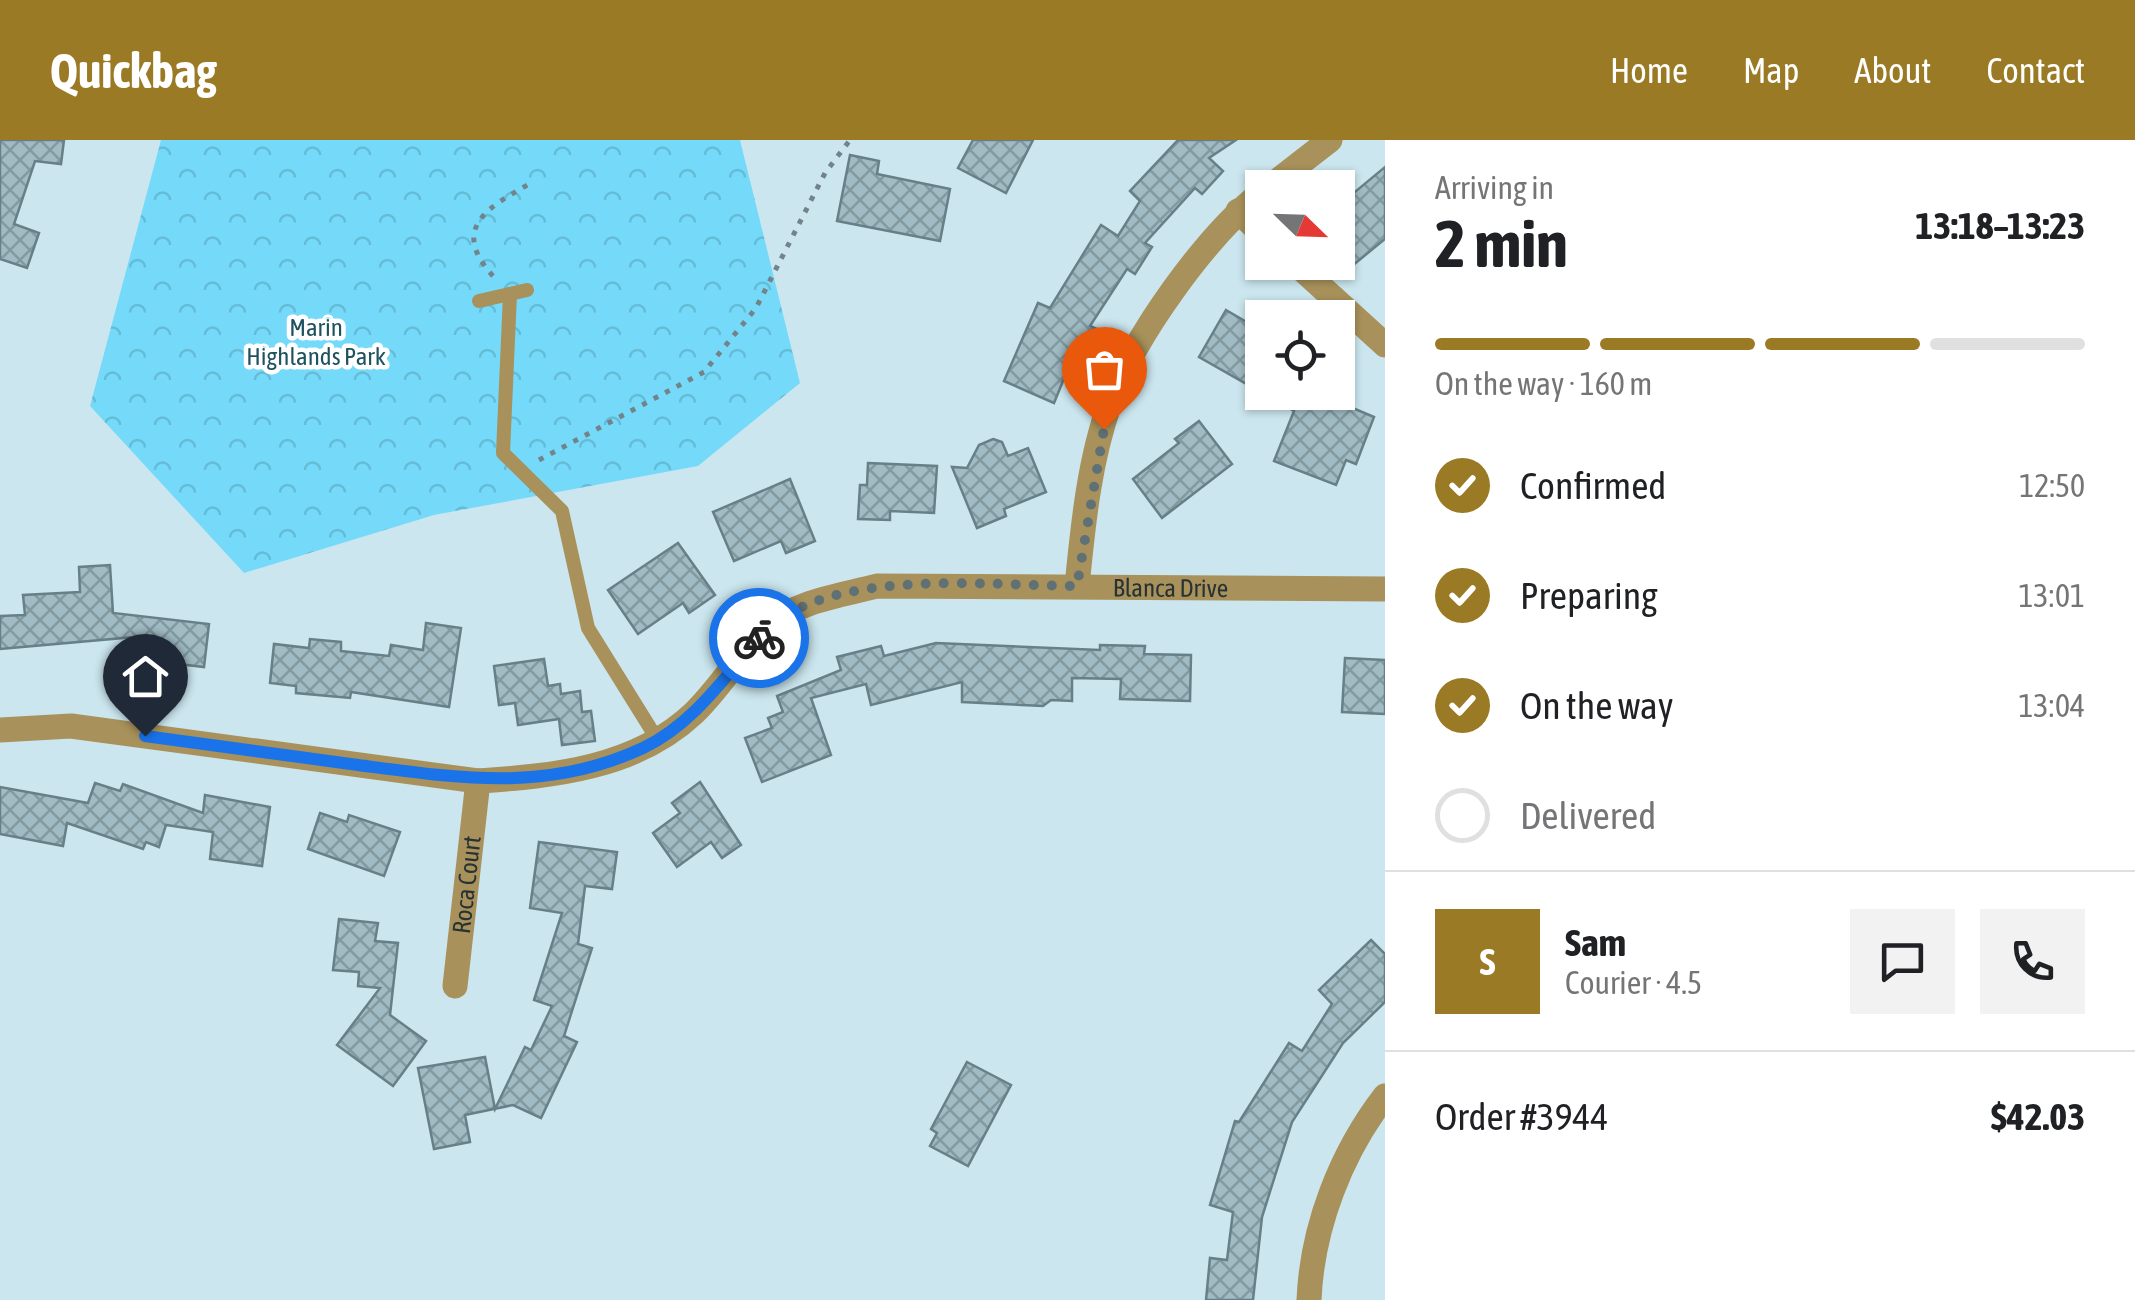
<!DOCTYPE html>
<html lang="en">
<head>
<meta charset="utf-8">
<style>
  :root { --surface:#fff; --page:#f2f2f2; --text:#202124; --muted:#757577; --line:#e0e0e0; --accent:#9a7a24 }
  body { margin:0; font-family:"Asap Condensed",sans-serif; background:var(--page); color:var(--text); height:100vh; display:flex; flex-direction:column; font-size:38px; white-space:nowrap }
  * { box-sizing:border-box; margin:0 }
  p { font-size:32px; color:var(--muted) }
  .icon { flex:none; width:55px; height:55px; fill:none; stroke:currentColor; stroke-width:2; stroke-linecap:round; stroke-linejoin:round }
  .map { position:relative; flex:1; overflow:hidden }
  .drawer { display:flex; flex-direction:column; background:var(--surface); width:750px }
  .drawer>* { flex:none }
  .needle { width:65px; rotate:113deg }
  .fabs { position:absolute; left:1245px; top:30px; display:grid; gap:20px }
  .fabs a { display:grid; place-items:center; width:110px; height:110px; border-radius:0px; background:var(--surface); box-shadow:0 2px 8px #0004; font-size:50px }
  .pin { position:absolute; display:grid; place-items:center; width:85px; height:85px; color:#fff; margin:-102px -42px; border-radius:50% 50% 50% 0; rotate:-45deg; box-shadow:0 0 10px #0007 }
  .pin .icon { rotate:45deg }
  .courier { position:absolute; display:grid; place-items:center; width:100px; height:100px; margin:-50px; border:8px solid #1a73e8; border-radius:50%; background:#fff; color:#222; box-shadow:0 2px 12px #0007 }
  .head em { font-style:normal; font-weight:700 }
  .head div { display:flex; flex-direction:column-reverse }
  .head { display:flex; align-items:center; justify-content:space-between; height:170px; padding:0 50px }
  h1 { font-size:65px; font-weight:700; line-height:75px }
  .bar { display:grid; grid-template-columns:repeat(4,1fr); gap:15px 10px; align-content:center; height:120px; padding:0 50px }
  .bar i { height:12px; border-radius:8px; background:var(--line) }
  .bar .selected { background:var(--accent) }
  .bar p { grid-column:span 4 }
  .line { display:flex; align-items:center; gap:25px; padding:0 50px; border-top:2px solid var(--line) }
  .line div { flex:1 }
  .round { display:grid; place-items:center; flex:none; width:105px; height:105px; border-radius:0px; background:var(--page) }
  ol { padding:0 50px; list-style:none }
  li { display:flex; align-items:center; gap:30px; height:110px }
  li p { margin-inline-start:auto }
  li .icon { padding:10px; border-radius:50%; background:var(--accent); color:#fff; stroke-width:4 }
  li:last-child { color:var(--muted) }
  li i { width:55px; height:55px; border:5px solid var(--line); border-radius:50% }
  header { display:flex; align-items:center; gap:60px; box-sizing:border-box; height:140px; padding:0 50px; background:var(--accent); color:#fff }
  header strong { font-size:48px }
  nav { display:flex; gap:55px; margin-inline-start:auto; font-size:35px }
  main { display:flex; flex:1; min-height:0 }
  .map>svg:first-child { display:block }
  .park { fill:url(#park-crowns) }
  .building { fill:url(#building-cross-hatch); stroke:#678088; stroke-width:2.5 }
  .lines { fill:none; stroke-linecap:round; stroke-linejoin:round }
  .path { stroke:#72848a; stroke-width:5; stroke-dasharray:5 8; stroke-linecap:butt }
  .lane { stroke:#a8915a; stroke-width:14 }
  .street { stroke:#a8915a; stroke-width:25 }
  .done { stroke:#607176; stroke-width:10; stroke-dasharray:0 18 }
  .route { stroke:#1a73e8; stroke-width:12 }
  .labels { text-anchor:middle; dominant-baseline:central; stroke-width:9; stroke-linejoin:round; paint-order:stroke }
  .park-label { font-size:25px; fill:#1f5160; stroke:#fff }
  .street-label { font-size:25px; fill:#273235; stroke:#fff }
</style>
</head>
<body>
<header>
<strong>Quickbag</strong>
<nav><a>Home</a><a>Map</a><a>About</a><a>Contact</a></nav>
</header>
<main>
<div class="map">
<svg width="1385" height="1160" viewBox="0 0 1385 1160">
  <defs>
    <pattern id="park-crowns" width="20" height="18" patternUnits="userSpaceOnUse" patternTransform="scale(2.5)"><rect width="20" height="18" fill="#75daf9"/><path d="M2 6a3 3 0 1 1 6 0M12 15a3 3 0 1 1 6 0" fill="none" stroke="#65bcd6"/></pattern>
    <pattern id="building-cross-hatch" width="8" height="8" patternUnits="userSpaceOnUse" patternTransform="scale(2.5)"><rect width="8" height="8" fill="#a0bbc3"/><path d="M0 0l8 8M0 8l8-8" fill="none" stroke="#82999f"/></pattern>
  </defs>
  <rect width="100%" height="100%" fill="#cbe6ef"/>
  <path class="park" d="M161 0H740L800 243 698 326 434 375 244 433 90 266Z"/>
  <g class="building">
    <path d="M0 0H64L61 24 35 21 14 84 39 93 27 128 0 119Z"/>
    <path d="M973 0H1033L1006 53 958 28Z"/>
    <path d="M1178 0H1236L1209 18 1223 31 1202 54 1195 48 1145 103 1152 107 1135 134 1127 129 1090 186 1099 190 1086 219 1074 214 1054 263 1004 241 1038 163 1050 168 1101 85 1118 96 1140 61 1130 51Z"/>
    <path d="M850 15 879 21 877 34 950 49 940 101 837 81Z"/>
    <path d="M1385 27V99L1347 130 1338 119V66Z"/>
    <path d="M1226 170 1262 191V252H1315L1374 277 1356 324 1346 320 1336 345 1274 321 1294 271 1199 217Z"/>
    <path d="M1199 281 1232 324 1162 378 1133 339 1179 303 1175 299Z"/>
    <path d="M993 299 1002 302 1008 316 1028 308 1046 352 1004 369 1006 376 977 388 952 327 967 328 979 305Z"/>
    <path d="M868 323 937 326 934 373 890 371V380L858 379 860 345H867Z"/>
    <path d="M790 339 815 401 786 413 781 401 734 421 713 372Z"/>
    <path d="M678 403 715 455 689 473 683 463 638 494 608 450Z"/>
    <path d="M110 425 113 473 209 484 204 527 169 523 168 538 131 533 135 497 0 509V476L25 475 23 455 80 452 79 427Z"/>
    <path d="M426 483 461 488 449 567 351 552 350 558 296 553V546L270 543 274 504 309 508 310 499 341 502V511L389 516 391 505 423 510Z"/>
    <path d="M936 503 1100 510V505L1145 506 1144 514 1191 515 1190 561 1120 559 1121 539 1072 538V561L1051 560 1043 566 962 562V542L871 565 866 544 811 558 831 615 762 642 745 598 772 588 768 578 783 572 777 556 841 530 837 517 881 506 884 516Z"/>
    <path d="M1345 518 1385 520V574L1342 572Z"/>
    <path d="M544 519 548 546 560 544 561 554 580 551 582 572 591 571 595 601 562 605 559 579 518 585 515 563 499 565 494 526Z"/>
    <path d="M700 642 741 705 722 718 711 702 677 727 653 693 680 673 672 663Z"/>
    <path d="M95 643 120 651 123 644 203 673 205 655 270 667 262 726 210 719 213 692 166 685 159 707 146 702 143 709 67 683 63 706 0 694V647L88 663Z"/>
    <path d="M320 673 347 682 349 675 400 692 384 736 308 709Z"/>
    <path d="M539 702 617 712 612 749 585 746 578 804 592 808 564 896 577 902 541 978 513 965 465 975 470 1002 434 1009 418 928 485 917 495 969 525 907 531 910 552 866 534 860 562 773 530 768Z"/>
    <path d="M339 779 378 783 375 801 398 803 390 875 426 901 393 946 337 905 380 848 358 846 359 832 333 830Z"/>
    <path d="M1371 800 1385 814V862L1343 903 1292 982 1262 1077 1253 1160H1206L1210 1118 1227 1120 1233 1072 1210 1065 1235 981 1239 982 1289 903 1302 911 1332 864 1319 850Z"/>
    <path d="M967 922 1011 945 968 1026 930 1006 937 993 931 989Z"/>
  </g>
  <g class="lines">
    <g class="path">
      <path d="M493 136C449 88 489 67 529 44"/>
      <path d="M539 320 704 232 756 168 825 33 850 0"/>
    </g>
    <g class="lane">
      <path d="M510 154 503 313 562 371 588 488 657 599"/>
      <path d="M479 161 527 150"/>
    </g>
    <g class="street">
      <path d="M1268 48 1330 0"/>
      <path d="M1238 71 1262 94"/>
      <path d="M1294 122 1385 205"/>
      <path d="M1077 446C1083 386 1089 321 1110 263 1134 196 1206 96 1262 52"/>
      <path id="s1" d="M0 590 71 586 478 641C554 636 636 628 694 573 722 546 741 511 770 485 797 461 843 455 877 446L1385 449"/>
      <path id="s2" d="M455 846 478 641"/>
      <path d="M1309 1160C1312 1087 1341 1013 1385 956"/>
    </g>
  </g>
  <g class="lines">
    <path class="done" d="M759 498C821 425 989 446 1077 446L1104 289"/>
    <path class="route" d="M145 596C216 606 287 616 358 625 458 638 547 653 643 608 692 585 725 537 759 498"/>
  </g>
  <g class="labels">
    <g class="park-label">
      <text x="316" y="187">Marin<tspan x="316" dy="29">Highlands Park</tspan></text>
    </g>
    <g class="street-label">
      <text stroke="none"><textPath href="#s1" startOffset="1238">Blanca Drive</textPath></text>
      <text stroke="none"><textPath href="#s2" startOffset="102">Roca Court</textPath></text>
    </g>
  </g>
</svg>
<div class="fabs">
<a><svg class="needle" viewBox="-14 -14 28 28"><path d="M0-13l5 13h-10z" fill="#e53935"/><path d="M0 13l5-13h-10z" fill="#757577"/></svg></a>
<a><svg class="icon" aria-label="locate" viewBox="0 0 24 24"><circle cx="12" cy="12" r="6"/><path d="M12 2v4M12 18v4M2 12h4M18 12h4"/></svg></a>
</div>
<div class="pin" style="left:1104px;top:289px;background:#ea580c"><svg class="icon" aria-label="bag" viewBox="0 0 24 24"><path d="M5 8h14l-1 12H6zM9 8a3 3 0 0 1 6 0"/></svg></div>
<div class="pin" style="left:145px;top:596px;background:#1f2937"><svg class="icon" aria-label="home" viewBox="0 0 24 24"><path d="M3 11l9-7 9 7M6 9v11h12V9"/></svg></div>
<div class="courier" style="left:759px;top:498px"><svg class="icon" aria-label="bike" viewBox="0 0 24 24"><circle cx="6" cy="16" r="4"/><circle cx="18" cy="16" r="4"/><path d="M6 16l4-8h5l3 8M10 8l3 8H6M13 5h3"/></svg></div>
</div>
<section class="drawer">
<div class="head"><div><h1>2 min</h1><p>Arriving in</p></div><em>13:18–13:23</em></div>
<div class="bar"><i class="selected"></i><i class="selected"></i><i class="selected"></i><i></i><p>On the way · 160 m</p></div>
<ol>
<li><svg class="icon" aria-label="check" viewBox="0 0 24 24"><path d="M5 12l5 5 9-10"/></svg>Confirmed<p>12:50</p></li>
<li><svg class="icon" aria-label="check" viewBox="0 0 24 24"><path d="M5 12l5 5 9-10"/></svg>Preparing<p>13:01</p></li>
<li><svg class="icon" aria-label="check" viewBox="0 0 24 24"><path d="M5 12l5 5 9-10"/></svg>On the way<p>13:04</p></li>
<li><i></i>Delivered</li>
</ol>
<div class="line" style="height:180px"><b class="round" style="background:var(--accent);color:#fff">S</b><div><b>Sam</b><p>Courier · 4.5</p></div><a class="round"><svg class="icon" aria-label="chat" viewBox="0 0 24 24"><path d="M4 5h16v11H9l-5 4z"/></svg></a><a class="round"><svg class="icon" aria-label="phone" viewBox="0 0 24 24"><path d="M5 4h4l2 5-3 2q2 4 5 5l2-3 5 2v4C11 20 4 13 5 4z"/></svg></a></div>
<div class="line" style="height:130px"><div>Order #3944</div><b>$42.03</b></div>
</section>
</main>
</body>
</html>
